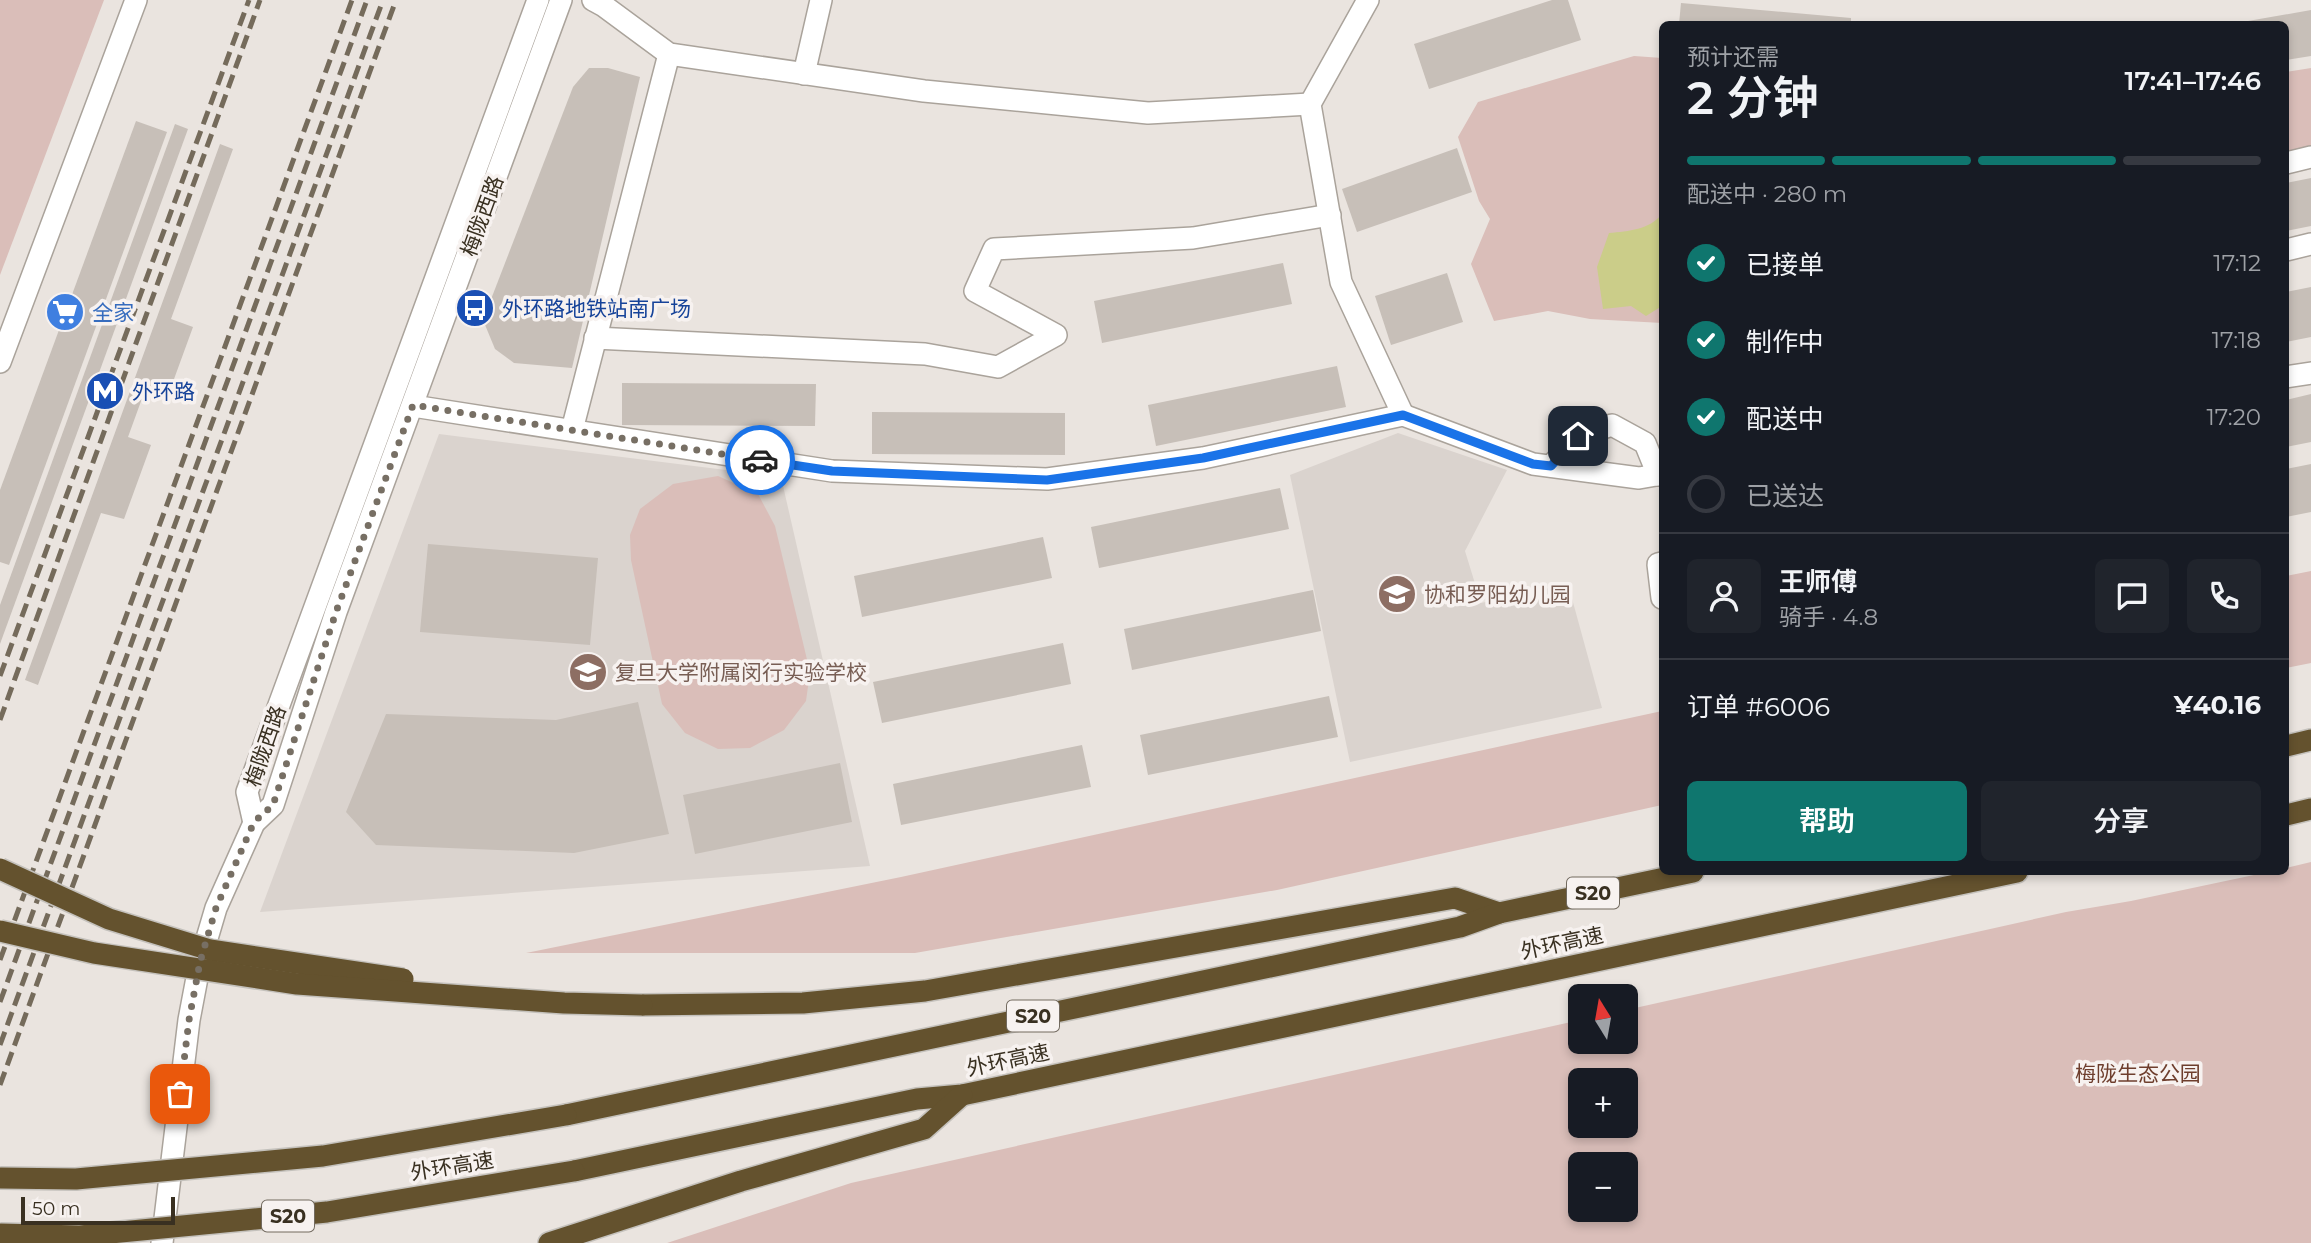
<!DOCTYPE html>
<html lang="zh">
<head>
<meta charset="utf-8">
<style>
  :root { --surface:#171b24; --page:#20242c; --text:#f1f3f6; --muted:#9ea1a6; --line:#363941; --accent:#0f766e }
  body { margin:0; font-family:Montserrat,"Noto Sans SC",sans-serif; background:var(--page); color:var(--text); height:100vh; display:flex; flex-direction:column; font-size:26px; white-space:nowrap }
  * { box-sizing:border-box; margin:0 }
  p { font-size:23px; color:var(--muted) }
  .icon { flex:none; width:38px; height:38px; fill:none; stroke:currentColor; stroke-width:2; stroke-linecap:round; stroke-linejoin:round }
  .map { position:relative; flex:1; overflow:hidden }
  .sheet { position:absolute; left:1659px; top:21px; width:630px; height:854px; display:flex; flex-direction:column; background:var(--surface); border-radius:10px; box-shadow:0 4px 10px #0003 }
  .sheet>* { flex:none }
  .needle { width:46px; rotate:349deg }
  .buttons { position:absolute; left:1568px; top:984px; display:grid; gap:14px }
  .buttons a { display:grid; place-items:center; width:70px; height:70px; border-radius:10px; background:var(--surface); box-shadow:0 4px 10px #0003; font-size:35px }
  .scale { position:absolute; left:21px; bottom:18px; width:154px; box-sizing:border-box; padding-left:7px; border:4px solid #393021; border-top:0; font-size:19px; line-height:24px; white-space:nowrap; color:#393021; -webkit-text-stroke:5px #f7f2f0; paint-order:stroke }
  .pin { position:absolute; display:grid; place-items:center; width:60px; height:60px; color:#fff; margin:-30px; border-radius:14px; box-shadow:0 4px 10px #0006 }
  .courier { position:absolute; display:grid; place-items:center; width:70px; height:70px; margin:-35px; border:5px solid #1a73e8; border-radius:50%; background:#fff; color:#222; box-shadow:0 2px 9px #0007 }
  .headline em { font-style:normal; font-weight:600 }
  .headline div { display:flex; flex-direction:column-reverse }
  .headline { display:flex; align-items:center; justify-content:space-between; height:119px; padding:0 28px }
  h1 { font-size:46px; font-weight:600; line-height:52px }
  .bar { display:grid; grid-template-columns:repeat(4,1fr); gap:10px 7px; align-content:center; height:84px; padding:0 28px }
  .bar i { height:9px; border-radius:5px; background:var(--line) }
  .bar .selected { background:var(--accent) }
  .bar p { grid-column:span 4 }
  .line { display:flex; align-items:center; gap:18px; padding:0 28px; border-top:2px solid var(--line) }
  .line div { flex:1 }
  .round { display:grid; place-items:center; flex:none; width:74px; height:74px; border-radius:10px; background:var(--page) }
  ol { padding:0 28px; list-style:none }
  li { display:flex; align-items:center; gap:21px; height:77px }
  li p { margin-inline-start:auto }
  li .icon { padding:7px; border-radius:50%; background:var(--accent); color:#fff; stroke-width:4 }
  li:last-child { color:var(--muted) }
  li i { width:38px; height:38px; border:4px solid var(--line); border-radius:50% }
  .action { display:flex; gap:14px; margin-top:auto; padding:14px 28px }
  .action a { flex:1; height:80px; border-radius:10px; background:var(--accent); color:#fff; font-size:28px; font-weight:600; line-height:80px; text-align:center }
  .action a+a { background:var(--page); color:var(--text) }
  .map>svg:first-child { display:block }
  .built { fill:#dad3ce }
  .green { fill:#dabeb9; fill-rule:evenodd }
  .water { fill:#cbcd89 }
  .building { fill:#c7bfb8 }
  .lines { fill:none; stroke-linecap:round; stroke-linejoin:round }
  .minor-casing { stroke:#aaa39b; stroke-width:24 }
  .highway-casing { stroke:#c4c1bc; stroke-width:24 }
  .minor { stroke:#fff; stroke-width:21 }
  .highway { stroke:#64522e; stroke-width:21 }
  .rail { stroke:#756b5b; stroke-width:5; stroke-dasharray:14 7; stroke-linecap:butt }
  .highway-bridge-casing { stroke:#c4c1bc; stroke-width:24; stroke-linecap:butt }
  .highway-bridge { stroke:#64522e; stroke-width:21 }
  .done { stroke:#776f64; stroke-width:7; stroke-dasharray:0 12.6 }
  .route { stroke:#1a73e8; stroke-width:9 }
  .labels { text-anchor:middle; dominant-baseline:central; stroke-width:7; stroke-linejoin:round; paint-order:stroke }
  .shield { fill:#f7f2f0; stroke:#726a5f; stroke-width:2 }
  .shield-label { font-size:19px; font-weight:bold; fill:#393021 }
  .street-label { font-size:21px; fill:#393021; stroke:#f7f2f0 }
  .transit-label { font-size:21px; fill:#164399; stroke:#f7f2f0; text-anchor:start }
  .shop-label { font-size:21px; fill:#366cbe; stroke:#f7f2f0; text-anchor:start }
  .education-label { font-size:21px; fill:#785e54; stroke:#f7f2f0; text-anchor:start }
  .park-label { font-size:21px; fill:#6e3e2d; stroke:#f7f2f0 }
</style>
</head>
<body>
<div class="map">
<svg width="2311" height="1243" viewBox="0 0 2311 1243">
  <rect width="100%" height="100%" fill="#eae4df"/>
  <g class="built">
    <path d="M1398 433 1507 470 1465 551 1481 603 1568 584 1602 708 1350 762 1290 475Z"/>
    <path d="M439 434 781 477 870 866 260 912Z"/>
  </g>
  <g class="green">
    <path d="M0 0H104L0 275Z"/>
    <path d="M1634 56 1662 58V323L1590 319 1548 311 1494 321 1471 264 1490 219 1479 201 1458 137 1478 102Z"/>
    <path d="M2311 68V148L2286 154V72Z"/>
    <path d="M718 476 758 494 775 526 810 672 806 701 784 730 750 748 718 749 685 733 662 704 631 560 630 535 640 509 673 484Z"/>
    <path d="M2311 571V663L2286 668V576Z"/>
    <path d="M1662 711V805L1277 890 915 953H526L901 877Z"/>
    <path d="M2311 862V1243H667L851 1183 1580 1020V1041H1626V1010L2066 912 2131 901 2268 872H2286V868ZM1580 1080H1626V1125H1580ZM1580 1164H1626V1209H1580Z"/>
  </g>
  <path class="water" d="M1662 214V306L1646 316 1631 306 1603 309 1597 267 1609 233C1629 231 1649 230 1662 214Z"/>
  <g class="building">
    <path d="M1552 0H1568L1581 40 1429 89 1414 44Z"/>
    <path d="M1681 3 1851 18V24H1679Z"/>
    <path d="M2311 10V56L2286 60V24H2231Z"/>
    <path d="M589 68H608L640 77 572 368 514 363 495 349 483 320 573 87Z"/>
    <path d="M136 121 167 132 9 565 0 562V490Z"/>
    <path d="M175 124 188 129 0 644V605Z"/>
    <path d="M220 144 233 149 171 319 193 327 166 401 144 393 128 437 151 445 124 519 101 513 38 685 25 680Z"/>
    <path d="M1457 148 1472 192 1357 232 1342 189Z"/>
    <path d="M2311 178V226L2286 231V183Z"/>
    <path d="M1283 263 1292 304 1102 343 1094 301Z"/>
    <path d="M1447 273 1463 322 1391 345 1375 296Z"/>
    <path d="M2311 287V337L2286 342V292Z"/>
    <path d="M1337 366 1346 407 1156 446 1148 405Z"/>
    <path d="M622 383 816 384 815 426 622 425Z"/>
    <path d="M2311 394V442L2286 447V400Z"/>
    <path d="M872 412 1065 413V455L872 454Z"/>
    <path d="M2311 464V512L2286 517V469Z"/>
    <path d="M1280 488 1289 529 1099 568 1091 527Z"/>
    <path d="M1043 537 1052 578 862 617 854 576Z"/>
    <path d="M428 544 598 558 590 645 420 632Z"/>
    <path d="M1313 590 1321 631 1132 670 1124 629Z"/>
    <path d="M1063 643 1071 684 882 723 873 682Z"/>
    <path d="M1329 696 1338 737 1148 775 1140 735Z"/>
    <path d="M638 702 669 834 574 853 376 845 346 812 386 714 556 720Z"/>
    <path d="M1082 745 1091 787 901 825 893 784Z"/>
    <path d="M840 763 852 822 695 854 683 795Z"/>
  </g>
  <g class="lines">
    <defs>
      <g id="minor">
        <path d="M593 0 604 6 669 54 924 91 1148 113 1310 104"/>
        <path d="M1368 0 1310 104 1341 282 1403 415"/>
        <path d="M804 74 821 0"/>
        <path d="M2286 163 2311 157"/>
        <path d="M2286 250 2311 244"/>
        <path d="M595 338 925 354 998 367 1056 335 975 291 994 249 1193 238 1330 215"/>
        <path d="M0 362 136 0"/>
        <path d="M2286 377 2311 373"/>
        <path d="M413 406 832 471 1047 479 1203 458 1403 415 1533 464 1639 478 1662 474"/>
        <path d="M572 430 669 54"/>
        <path d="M1551 466 1578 436 1612 425 1645 443 1658 475"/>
        <path d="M1662 563 1658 564 1662 598"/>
        <path d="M254 823 247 792 538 0"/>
        <path d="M162 1243 189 1020 200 962 216 908 254 823 273 805 336 612 561 0"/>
      </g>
      <g id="highway">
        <path d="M2286 746 2311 740"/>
        <path d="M2286 815 2311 809"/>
        <path d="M642 1005 803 1003 925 991 1455 898 1499 913"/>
        <path d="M566 1115 1460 927 1499 913 1693 872"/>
        <path d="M574 1171 917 1099 962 1095 2017 872"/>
        <path d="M549 1243 741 1181 924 1129 962 1095"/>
      </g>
    </defs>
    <use href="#minor" class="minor-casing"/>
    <use href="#highway" class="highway-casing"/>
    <use href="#minor" class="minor"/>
    <use href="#highway" class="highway"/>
    <g class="rail">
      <path d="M0 676 249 0"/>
      <path d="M0 720 260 0"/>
      <path d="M0 960 352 0"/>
      <path d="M0 1002 367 0"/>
      <path d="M0 1045 383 0"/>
      <path d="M0 1085 396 0"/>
    </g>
    <defs>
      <g id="highway-bridge">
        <path d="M0 869 109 919 210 950 403 979"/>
        <path d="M0 931 94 953 297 984 564 1003 642 1005"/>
        <path d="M0 1178 76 1179 323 1156 566 1115"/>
        <path d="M0 1234 80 1236 327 1212 574 1171"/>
      </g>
    </defs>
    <use href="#highway-bridge" class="highway-bridge-casing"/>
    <use href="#highway-bridge" class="highway-bridge"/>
  </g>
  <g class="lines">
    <path class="done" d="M180 1094 189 1020 200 962 216 908 254 822 273 805 336 612 413 405 760 460"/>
    <path class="route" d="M760 460 832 471 1047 480 1203 458 1403 415 1533 464 1551 466 1578 436"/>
  </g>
  <defs>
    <symbol id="bus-disc" viewBox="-11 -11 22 22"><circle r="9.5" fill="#1a4fb4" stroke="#f7f2f0"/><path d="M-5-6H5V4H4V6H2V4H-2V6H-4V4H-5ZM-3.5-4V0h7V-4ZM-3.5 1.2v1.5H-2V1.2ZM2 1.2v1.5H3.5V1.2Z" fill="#fff"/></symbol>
    <symbol id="supermarket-disc" viewBox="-11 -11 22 22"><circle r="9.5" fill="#3f7fe0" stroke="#f7f2f0"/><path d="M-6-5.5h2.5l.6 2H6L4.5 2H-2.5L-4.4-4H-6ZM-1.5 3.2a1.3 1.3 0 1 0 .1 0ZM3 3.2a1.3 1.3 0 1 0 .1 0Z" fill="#fff"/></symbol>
    <symbol id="metro-disc" viewBox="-11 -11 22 22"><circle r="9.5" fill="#1a4fb4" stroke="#f7f2f0"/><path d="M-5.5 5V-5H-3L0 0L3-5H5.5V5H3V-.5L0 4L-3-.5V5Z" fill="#fff"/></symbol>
    <symbol id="school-disc" viewBox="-11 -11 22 22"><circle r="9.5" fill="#8d6e63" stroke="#f7f2f0"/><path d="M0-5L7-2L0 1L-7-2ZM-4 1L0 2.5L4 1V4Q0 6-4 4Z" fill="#fff"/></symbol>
  </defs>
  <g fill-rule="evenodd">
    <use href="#bus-disc" x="453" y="286" width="44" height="44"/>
    <use href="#supermarket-disc" x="43" y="290" width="44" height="44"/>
    <use href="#metro-disc" x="83" y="369" width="44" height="44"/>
    <use href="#school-disc" x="1375" y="572" width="44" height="44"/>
    <use href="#school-disc" x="566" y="650" width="44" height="44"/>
  </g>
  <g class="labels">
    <g class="shield">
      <rect x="1567" y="877.5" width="52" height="31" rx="5"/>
      <rect x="1007" y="1000.5" width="52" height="31" rx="5"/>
      <rect x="262" y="1200.5" width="52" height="31" rx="5"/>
    </g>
    <g class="shield-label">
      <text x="1593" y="893">S20</text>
      <text x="1033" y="1016">S20</text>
      <text x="288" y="1216">S20</text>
    </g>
    <g class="street-label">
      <text transform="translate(482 216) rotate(-70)">梅陇西路</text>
      <text transform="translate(265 746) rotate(-71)">梅陇西路</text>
      <text transform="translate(1562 943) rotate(-12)">外环高速</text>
      <text transform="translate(1008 1060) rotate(-12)">外环高速</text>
      <text transform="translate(452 1166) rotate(-9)">外环高速</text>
    </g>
    <g class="transit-label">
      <text x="502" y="308">外环路地铁站南广场</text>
      <text x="132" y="391">外环路</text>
    </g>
    <g class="shop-label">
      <text x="92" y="312">全家</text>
    </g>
    <g class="education-label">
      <text x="1424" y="594">协和罗阳幼儿园</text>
      <text x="615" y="672">复旦大学附属闵行实验学校</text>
    </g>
    <g class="park-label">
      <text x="2138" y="1073">梅陇生态公园</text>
    </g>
  </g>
</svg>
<div class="buttons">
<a><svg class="needle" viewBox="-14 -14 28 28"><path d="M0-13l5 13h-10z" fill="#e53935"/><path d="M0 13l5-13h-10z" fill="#9ea1a6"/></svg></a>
<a>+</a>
<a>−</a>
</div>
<div class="scale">50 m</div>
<div class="pin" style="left:180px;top:1094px;background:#ea580c"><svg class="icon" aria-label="bag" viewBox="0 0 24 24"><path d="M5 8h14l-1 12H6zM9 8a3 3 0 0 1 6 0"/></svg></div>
<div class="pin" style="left:1578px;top:436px;background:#1f2937"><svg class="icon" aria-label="home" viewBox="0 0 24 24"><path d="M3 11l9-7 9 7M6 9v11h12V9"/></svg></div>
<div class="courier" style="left:760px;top:460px"><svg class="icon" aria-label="car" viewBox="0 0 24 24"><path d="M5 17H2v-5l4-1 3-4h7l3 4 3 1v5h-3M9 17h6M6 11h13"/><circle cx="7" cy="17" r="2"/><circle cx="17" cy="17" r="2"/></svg></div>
<section class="sheet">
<div class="headline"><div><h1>2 分钟</h1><p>预计还需</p></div><em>17:41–17:46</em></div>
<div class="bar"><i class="selected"></i><i class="selected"></i><i class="selected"></i><i></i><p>配送中 · 280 m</p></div>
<ol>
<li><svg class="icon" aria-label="check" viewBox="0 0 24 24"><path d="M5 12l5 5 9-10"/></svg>已接单<p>17:12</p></li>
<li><svg class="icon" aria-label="check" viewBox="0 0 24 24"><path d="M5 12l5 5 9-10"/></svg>制作中<p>17:18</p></li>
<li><svg class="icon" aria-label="check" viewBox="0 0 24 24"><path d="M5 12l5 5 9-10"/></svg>配送中<p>17:20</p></li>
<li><i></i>已送达</li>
</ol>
<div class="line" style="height:126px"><a class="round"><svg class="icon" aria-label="person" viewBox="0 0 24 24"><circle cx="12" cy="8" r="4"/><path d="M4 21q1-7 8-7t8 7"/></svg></a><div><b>王师傅</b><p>骑手 · 4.8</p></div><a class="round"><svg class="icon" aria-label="chat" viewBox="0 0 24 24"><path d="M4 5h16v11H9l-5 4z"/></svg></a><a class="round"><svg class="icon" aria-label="phone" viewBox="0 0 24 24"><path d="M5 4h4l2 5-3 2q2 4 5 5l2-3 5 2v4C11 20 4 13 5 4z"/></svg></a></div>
<div class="line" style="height:91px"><div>订单 #6006</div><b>¥40.16</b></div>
<div class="action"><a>帮助</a><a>分享</a></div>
</section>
</div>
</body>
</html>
